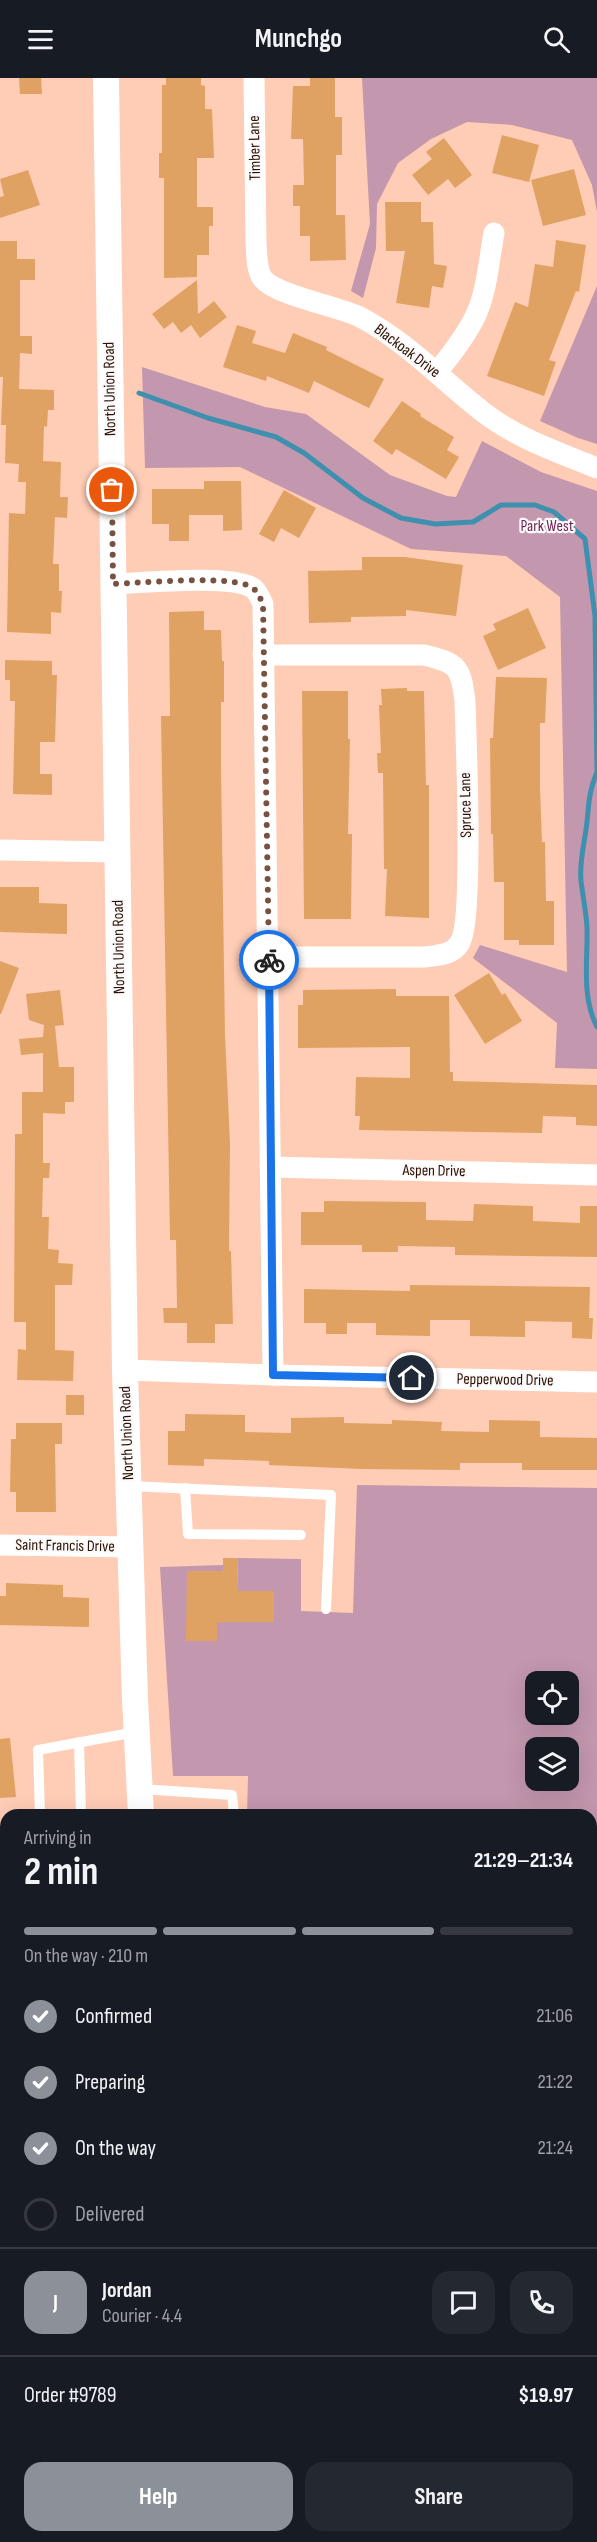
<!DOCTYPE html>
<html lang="en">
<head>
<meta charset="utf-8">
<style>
  :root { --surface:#171b24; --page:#242831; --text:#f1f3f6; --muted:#9ea1a6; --line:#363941; --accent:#8c9099 }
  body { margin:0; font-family:"Sofia Sans Condensed",sans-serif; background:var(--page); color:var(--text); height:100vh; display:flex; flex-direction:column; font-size:22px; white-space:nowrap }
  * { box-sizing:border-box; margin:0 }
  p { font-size:20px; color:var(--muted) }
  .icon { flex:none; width:33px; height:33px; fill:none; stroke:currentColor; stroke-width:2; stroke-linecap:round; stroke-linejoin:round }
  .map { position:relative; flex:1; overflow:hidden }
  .side { position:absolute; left:0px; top:1731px; width:597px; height:734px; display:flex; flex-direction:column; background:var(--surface); border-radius:18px 18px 0 0; box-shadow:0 6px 24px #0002 }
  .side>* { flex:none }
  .tools { position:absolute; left:525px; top:1593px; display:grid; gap:12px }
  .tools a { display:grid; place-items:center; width:54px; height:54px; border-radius:12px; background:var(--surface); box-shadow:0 6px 24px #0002; font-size:30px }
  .pin { position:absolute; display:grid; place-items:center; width:51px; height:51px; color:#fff; margin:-26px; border:3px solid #fff; border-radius:50%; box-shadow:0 2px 6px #0007 }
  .courier { position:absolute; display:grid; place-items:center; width:60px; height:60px; margin:-30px; border:4px solid #1a73e8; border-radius:50%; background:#fff; color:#222; box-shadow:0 2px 8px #0007 }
  .headline em { font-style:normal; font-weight:700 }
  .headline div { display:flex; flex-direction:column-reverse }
  .headline { display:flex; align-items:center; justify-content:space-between; height:102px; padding:0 24px }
  h1 { font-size:39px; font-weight:700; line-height:45px }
  .bar { display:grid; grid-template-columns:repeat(4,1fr); gap:9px 6px; align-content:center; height:72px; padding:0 24px }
  .bar i { height:8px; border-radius:4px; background:var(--line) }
  .bar .selected { background:var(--accent) }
  .bar p { grid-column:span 4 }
  .line { display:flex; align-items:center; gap:15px; padding:0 24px; border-top:2px solid var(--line) }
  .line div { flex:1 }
  .round { display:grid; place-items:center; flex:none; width:63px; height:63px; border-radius:18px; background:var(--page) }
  ol { padding:0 24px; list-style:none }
  li { display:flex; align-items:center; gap:18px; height:66px }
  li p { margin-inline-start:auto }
  li .icon { padding:6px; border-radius:50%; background:var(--accent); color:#fff; stroke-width:4 }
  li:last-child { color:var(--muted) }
  li i { width:33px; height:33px; border:3px solid var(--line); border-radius:50% }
  .primary-button { display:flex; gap:12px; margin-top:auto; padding:12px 24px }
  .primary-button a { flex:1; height:69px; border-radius:18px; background:var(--accent); color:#fff; font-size:24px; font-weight:700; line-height:69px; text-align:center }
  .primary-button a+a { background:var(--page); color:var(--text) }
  header { display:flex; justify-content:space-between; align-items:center; height:78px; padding:0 24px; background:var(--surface); font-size:27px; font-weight:700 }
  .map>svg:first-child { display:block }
  .green { fill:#c397ae; fill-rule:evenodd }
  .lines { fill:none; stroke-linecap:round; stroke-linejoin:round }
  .stream { stroke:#3e90ae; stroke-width:5 }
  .building { fill:#e0a262 }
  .service { stroke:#fff; stroke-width:10 }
  .minor { stroke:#fff; stroke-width:21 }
  .tertiary { stroke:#fff; stroke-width:26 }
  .secondary { stroke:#fff; stroke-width:28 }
  .done { stroke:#775241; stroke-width:6; stroke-dasharray:0 10.8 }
  .route { stroke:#1a73e8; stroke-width:8 }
  .labels { text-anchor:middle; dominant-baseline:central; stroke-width:4.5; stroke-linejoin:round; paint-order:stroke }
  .street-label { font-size:16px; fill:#2e1003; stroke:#fafafa }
  .park-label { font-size:16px; fill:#702454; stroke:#fafafa }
</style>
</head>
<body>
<header><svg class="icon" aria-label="menu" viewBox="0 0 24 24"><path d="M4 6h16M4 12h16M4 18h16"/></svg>Munchgo<svg class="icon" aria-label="search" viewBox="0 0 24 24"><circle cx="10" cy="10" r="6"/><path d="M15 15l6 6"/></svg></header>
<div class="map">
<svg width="597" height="2464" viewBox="0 0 597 2464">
  <rect width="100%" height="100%" fill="#ffccb5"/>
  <g class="green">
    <path d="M362 0H597V134L592 107 572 62 512 47 467 44 431 61 398 85 377 126 376 170 363 220 351 213 370 146Z"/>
    <path d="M597 208V366L578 360 540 343Z"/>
    <path d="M142 289 265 329 306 336 390 397 447 418 456 419 482 363 541 394 597 413V991L555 990 557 945 473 880 480 867 567 894 560 519 506 478 411 471 240 389 145 390Z"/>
    <path d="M357 1407 597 1410V1936H591V1737H247L248 1698H173L160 1489 223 1487V1493L187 1494V1563H217V1544H274V1513H237L238 1480 301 1481V1533L353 1535ZM536 1604H568V1636H536ZM536 1670H568V1702H536Z"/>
    <rect x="0" y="1979" width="6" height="368"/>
  </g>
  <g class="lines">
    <path class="stream" d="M139 315 208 340 276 359 304 375 363 420 401 440 435 446 473 444 501 427H535L554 434 585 461 595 538 597 694C589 714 589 723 587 744 585 763 579 783 581 803 583 819 586 833 587 849 588 883 581 917 597 949"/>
  </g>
  <g class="building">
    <path d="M19 0H41L42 16H20Z"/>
    <path d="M166 0H201V7L205 8V31H212L214 80H197V129H213V148H209V177H197V199L164 200V100H159V75H162V7H166Z"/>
    <path d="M310 0H335V39H342V77H336V137H345L346 182 310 183V158H300V128H293V107H304L303 61H291L293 8H310Z"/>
    <path d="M502 57 539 67 529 104 492 95Z"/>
    <path d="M444 60 472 97 455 110 448 101 428 117 412 97 432 81 426 74Z"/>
    <path d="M574 91 586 137 543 148 531 102Z"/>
    <path d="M28 92 40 127 0 140V119L4 118 0 101Z"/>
    <path d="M385 124H421V144H433L434 186 447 188 443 210 432 208 429 230 396 225 405 173H386Z"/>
    <path d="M556 162 586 167 579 214 576 213 549 282 556 284 544 318 487 298 515 224 528 229 535 186 553 189Z"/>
    <path d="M0 163H17V181H35V202H20V258H32V276L20 275 19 311 54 312V332H48L47 349 44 348 43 383 61 384 60 419H68L67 440 55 439 53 486H59V513H62L61 535 51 534V556L7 554 9 435 25 436 26 404H18L19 386 5 385 6 347H1L3 299H0Z"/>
    <path d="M197 202 198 236 214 223 227 239 200 260 191 247 181 255 173 244 164 251 152 236Z"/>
    <path d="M237 247 256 253 252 265 285 275 293 255 327 269 326 272 384 301 369 330 314 303 309 315 267 298 266 303 223 289Z"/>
    <path d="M402 323 421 336 420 338 454 359 447 372 459 379 446 401 396 371 392 377 373 363Z"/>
    <path d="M204 403H241L242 452 223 453V437H189V463H169V446H152V411H204Z"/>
    <path d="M284 412 316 430 299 460 281 450 274 464 259 456Z"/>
    <path d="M362 479H405L463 487 456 538 406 532V538L351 539V544L309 545 308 493 362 492Z"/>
    <path d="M528 530 546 570 498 592 483 558 496 552 493 546Z"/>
    <path d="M204 533V552H221L222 583H224V624H221V691L225 956 230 1065 229 1173H231L233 1246H215V1265H187V1245H164L163 1230H177L176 1162H170L161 638H170L169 534Z"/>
    <path d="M5 582 52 583V597H57L55 664H40V696H52V717L13 716 15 623H10V602H5Z"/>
    <path d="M496 599 547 600 545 645H540V710L542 764H545L546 823H554V867H519V862H504V804H494L493 756H491L490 660H493Z"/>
    <path d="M407 610V613H424L426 707H429V840L385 838 387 791H384L383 695H378L377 675H381L379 627H382L381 611Z"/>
    <path d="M302 613H348V661H350L348 756H352L351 841H304Z"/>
    <path d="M0 809H39V825L67 826V856L0 854Z"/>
    <path d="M0 883 19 890 1 936H0Z"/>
    <path d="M489 895 502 917 505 915 522 943 485 966 454 917Z"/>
    <path d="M396 911V918H449L450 994H453V1003L597 1007V1048L576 1047V1039L543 1038 542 1055 359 1052 360 1038H355L356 999 410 1000V969L298 970V927H303V912Z"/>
    <path d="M60 912 64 947 55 948 59 989H74V1024H65V1036L43 1035V1085H50L49 1100H43L42 1139H49L48 1171 59 1172 58 1185 73 1186 72 1207H55V1272L74 1273 73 1303 17 1302 18 1271 26 1272V1244H14L15 1056H22V1014H43V975L21 977 19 961 43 959 44 947 29 942 26 916Z"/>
    <path d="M324 1123 426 1124V1142L473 1143 474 1126 533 1128V1143L580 1145V1128H597V1179L455 1177V1169L398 1168V1174H362V1167H301V1134H324Z"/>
    <path d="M410 1207 590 1209 589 1240H593L592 1261 572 1260V1244L525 1243V1259L470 1258V1242H430V1258L376 1257V1245H347V1256H326V1245H304V1211L410 1213Z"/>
    <rect x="66" y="1317" width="18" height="20"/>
    <path d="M185 1336 245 1337V1354L291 1355V1340L344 1339V1345L392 1346V1342L442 1344 441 1353 489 1354V1342L540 1343V1359L597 1360V1392H522V1385H460V1392L362 1391 269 1387V1383L204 1381V1388L168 1387V1353H185Z"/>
    <path d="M16 1345H62V1366H55L56 1434H16V1414H10L11 1361H16Z"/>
    <path d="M223 1480H238L237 1513H274V1544H217V1563H186L187 1493H223Z"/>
    <path d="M6 1505 63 1507V1519L89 1520V1549L0 1547V1518H6Z"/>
    <path d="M10 1660 16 1719 0 1720V1661Z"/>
  </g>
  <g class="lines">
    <g class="service">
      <path d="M129 1408 331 1417 326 1531"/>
      <path d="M185 1410 188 1456 301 1457"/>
      <path d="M79 1664 81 1737"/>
      <path d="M140 1711 232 1717 234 1737"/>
      <path d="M40 1737 38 1672 136 1654"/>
      <path d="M591 1913 597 1943"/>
    </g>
    <g class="minor">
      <path d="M254 0 256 165C257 176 256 192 263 201 276 217 337 228 360 239 406 263 442 302 483 334 516 360 558 374 597 390"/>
      <path d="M437 294C451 277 465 259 475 239 487 214 489 182 494 155"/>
      <path d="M113 506C141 505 232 496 253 510 258 514 260 520 263 526L273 1297"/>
      <path d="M263 577H424C457 585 461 588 465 623 466 660 474 847 459 866 452 877 438 877 426 879H269"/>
      <path d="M0 772 118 774"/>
      <path d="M270 1089 597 1097"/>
      <path d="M125 1292 273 1297 597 1304"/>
      <path d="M0 1467 130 1469"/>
      <path d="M591 2110H597"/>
      <path d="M277 2458V2464"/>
      <path d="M481 2458V2464"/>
      <path d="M0 2462 2 2464"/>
    </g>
    <g class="tertiary">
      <path d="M106 0 125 1292 135 1621 141 1737"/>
      <path d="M145 2464V2458"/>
    </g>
    <g class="secondary">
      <path d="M0 1928H6"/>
      <path d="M591 1954H597"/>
      <path d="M0 1961H6"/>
      <path d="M591 1984H597"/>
    </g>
  </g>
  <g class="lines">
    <path class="done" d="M112 412 113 506C141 505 233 496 253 510 258 514 260 520 263 526L269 882"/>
    <path class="route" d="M269 882 273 1297 412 1300"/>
  </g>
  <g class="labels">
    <g class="street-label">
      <text transform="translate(255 70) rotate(-91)">Timber Lane</text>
      <text transform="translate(407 273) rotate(37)">Blackoak Drive</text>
      <text transform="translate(110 311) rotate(-91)">North Union Road</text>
      <text transform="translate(466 727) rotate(-91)">Spruce Lane</text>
      <text transform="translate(119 869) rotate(-91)">North Union Road</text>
      <text transform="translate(434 1093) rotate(1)">Aspen Drive</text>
      <text transform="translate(505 1302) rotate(1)">Pepperwood Drive</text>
      <text transform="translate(127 1355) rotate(-92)">North Union Road</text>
      <text transform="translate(65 1468) rotate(1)">Saint Francis Drive</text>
    </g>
    <g class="park-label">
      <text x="547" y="448">Park West</text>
    </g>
  </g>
</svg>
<div class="tools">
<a><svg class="icon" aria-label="locate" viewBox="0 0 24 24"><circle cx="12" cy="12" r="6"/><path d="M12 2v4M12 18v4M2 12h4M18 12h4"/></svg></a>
<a><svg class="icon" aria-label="layers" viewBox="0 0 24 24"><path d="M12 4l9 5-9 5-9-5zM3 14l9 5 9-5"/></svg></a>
</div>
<div class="pin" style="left:112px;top:412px;background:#ea580c"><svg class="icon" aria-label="bag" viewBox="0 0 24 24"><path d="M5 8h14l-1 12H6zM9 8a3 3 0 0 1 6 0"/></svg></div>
<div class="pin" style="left:412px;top:1300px;background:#1f2937"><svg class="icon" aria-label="home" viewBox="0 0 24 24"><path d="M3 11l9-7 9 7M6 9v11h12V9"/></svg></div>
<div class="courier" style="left:269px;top:882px"><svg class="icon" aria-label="bike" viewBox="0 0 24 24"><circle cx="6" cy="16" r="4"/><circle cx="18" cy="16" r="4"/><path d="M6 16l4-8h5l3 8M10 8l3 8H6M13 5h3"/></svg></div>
<section class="side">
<div class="headline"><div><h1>2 min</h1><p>Arriving in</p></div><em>21:29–21:34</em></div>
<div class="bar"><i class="selected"></i><i class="selected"></i><i class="selected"></i><i></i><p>On the way · 210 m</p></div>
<ol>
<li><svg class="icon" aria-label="check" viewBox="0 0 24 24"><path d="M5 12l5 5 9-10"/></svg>Confirmed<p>21:06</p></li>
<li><svg class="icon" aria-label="check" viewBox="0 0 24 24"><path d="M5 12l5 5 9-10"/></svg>Preparing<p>21:22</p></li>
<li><svg class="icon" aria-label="check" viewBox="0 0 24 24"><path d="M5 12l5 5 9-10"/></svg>On the way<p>21:24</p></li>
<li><i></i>Delivered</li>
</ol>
<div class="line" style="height:108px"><b class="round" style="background:var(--accent);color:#fff">J</b><div><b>Jordan</b><p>Courier · 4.4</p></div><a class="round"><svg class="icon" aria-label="chat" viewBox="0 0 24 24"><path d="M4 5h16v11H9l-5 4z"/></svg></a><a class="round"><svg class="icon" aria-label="phone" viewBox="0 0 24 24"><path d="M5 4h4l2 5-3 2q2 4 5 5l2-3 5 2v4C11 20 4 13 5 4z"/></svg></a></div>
<div class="line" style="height:78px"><div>Order #9789</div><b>$19.97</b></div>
<div class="primary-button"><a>Help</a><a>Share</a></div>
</section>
</div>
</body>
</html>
